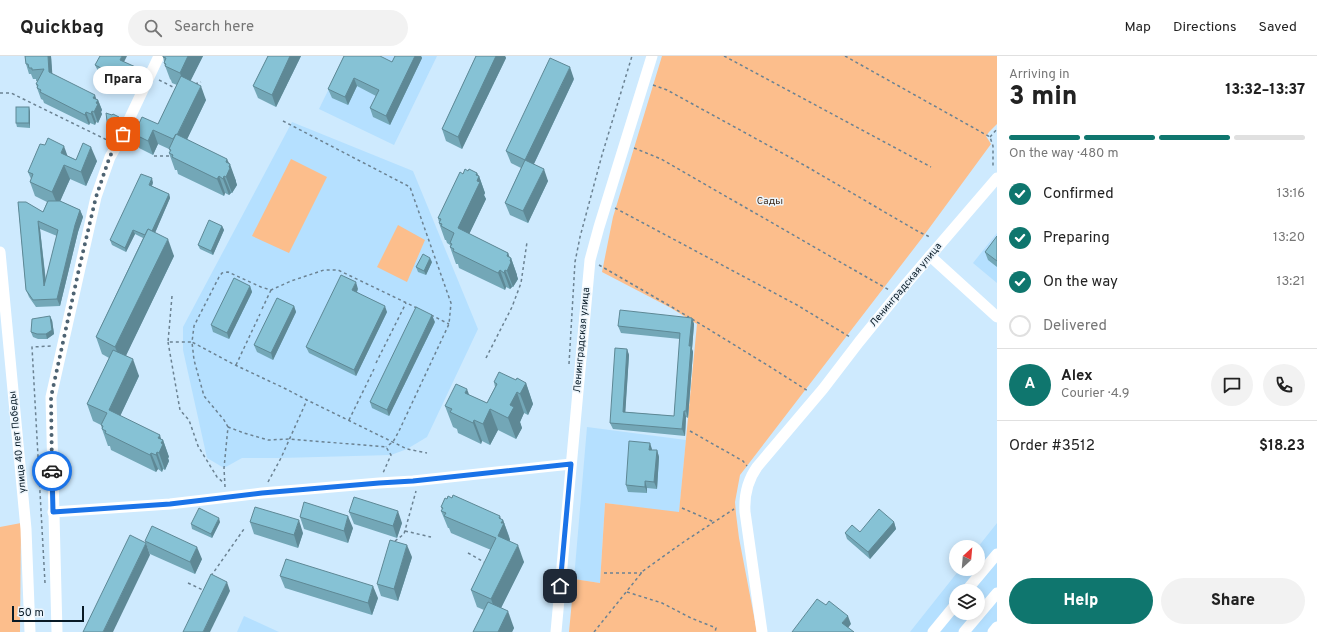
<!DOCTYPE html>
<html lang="en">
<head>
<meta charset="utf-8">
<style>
  :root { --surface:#fff; --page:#f2f2f2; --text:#222; --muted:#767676; --line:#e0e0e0; --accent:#0f766e }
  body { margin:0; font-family:Overpass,sans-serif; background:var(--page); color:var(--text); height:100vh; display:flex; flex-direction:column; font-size:15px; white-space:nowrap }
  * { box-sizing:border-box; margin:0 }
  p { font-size:13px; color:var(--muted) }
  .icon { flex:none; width:22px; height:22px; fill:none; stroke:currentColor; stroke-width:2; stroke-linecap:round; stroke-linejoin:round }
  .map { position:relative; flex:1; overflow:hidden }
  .sheet { display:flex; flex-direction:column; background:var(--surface); width:320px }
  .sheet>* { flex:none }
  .needle { width:26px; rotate:26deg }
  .tools { position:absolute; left:949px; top:484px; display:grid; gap:8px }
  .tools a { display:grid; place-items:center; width:36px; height:36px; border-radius:50%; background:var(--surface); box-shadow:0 2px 10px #0003; font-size:20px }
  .scale { position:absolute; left:12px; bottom:10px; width:72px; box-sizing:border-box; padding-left:4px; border:2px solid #081a26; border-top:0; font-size:11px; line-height:14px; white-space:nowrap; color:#081a26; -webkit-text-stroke:3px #ebf4fb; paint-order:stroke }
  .pin { position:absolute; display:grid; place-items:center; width:34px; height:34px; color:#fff; margin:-17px; border-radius:8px; box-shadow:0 2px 6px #0006 }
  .courier { position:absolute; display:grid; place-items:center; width:40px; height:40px; margin:-20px; border:3px solid #1a73e8; border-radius:50%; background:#fff; color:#222; box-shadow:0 1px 5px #0007 }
  .bubble { position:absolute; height:28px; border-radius:14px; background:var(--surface); box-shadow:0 2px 10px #0003; font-size:13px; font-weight:800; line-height:28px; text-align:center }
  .summary em { font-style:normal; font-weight:800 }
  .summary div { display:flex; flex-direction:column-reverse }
  .summary { display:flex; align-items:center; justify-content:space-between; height:68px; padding:0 12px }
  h1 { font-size:26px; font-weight:800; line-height:30px }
  .bar { display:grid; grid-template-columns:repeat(4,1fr); gap:6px 4px; align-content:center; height:48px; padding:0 12px }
  .bar i { height:5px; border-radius:3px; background:var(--line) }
  .bar .current { background:var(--accent) }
  .bar p { grid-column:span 4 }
  .line { display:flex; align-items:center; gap:10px; padding:0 12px; border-top:1px solid var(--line) }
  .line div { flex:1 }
  .round { display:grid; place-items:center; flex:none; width:42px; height:42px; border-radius:21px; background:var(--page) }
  ol { padding:0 12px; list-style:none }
  li { display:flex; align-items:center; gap:12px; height:44px }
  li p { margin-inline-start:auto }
  li .icon { padding:4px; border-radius:50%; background:var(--accent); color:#fff; stroke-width:4 }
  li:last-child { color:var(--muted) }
  li i { width:22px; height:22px; border:2px solid var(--line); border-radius:50% }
  .button { display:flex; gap:8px; margin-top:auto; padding:8px 12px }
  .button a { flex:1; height:46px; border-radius:24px; background:var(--accent); color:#fff; font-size:16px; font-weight:800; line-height:46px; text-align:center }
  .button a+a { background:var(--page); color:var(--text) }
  header { display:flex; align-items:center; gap:24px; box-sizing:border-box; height:56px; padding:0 20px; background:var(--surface); border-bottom:1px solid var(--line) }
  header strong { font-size:19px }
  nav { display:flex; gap:22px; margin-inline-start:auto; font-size:14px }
  .search { width:280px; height:36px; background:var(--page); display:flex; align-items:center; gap:10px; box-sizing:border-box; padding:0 14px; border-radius:22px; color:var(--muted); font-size:15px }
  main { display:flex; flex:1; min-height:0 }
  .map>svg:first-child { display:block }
  .built { fill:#b5e0ff; fill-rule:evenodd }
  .green { fill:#fcbe8c }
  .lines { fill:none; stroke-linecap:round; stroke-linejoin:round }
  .path { stroke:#6b8292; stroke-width:1.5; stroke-dasharray:3 3; stroke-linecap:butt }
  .minor { stroke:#fff; stroke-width:11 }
  .wall { fill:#73a7b7; fill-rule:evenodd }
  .shaded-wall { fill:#5e8895 }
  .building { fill:#86c2d5; stroke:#5e8895; fill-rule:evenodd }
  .done { stroke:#4d6372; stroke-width:4; stroke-dasharray:0 7.2 }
  .route { stroke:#1a73e8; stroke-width:5 }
  .labels { text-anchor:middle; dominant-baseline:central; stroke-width:3; stroke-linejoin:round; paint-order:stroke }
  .park-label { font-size:10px; fill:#3f2b1b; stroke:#ebf4fb }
  .street-label { font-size:10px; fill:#081a26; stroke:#ebf4fb }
</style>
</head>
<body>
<header>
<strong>Quickbag</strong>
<div class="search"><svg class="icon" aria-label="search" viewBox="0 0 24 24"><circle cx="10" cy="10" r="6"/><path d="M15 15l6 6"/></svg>Search here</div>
<nav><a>Map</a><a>Directions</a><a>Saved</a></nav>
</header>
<main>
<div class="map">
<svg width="997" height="576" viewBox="0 0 997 576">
  <rect width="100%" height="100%" fill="#ceeafe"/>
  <g class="built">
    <path d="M345 0H437L394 89 319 53Z"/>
    <path d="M292 66 413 115 478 273 427 381 407 393 391 399 281 402H242L224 412 207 402 183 294V271Z"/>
    <path d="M997 177V227L973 207Z"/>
    <path d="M587 371 686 384 679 457 605 447 600 527 574 523Z"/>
    <path d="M997 467V576H910L960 513H978V491ZM956 535H978V557H956Z"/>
    <path d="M244 560 279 576H237Z"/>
  </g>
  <g class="green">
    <path d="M662 0H997V68L989 76 986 80 991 88 922 182 740 419 735 446 736 458 739 482 757 576H569L574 523 600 527 605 447 679 456 697 268 671 252 602 216 613 161Z"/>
    <path d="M291 103 327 121 289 197 252 180Z"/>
    <path d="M398 169 425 184 407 226 377 211Z"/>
    <path d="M21 467 20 576H0V471Z"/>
  </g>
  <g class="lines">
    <g class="path">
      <path d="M724 0 931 111"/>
      <path d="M845 0 990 81 993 90V112"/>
      <path d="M159 24 177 33"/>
      <path d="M195 28 201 26"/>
      <path d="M653 29 667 34 804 109 919 176 928 180 930 183"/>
      <path d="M0 37H11L107 84"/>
      <path d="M283 65 410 131 451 247 449 268 399 375 393 386 386 391"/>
      <path d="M990 81 997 73"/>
      <path d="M634 92 661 103 889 234"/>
      <path d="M154 100H172"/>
      <path d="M615 152 797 249 850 281"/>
      <path d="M599 209 689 261"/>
      <path d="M172 240 168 286H192L194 304 204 340 224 364 228 371"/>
      <path d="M417 252 338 214H324L291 225 271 234 261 231 228 216 222 217 219 221 194 270 192 286 233 308 286 333 307 344 407 393 427 397"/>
      <path d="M262 253 271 234"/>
      <path d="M431 259 449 268"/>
      <path d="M692 263 772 312 808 335"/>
      <path d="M168 286 180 354 189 364 198 390 217 421 224 427"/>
      <path d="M486 302 512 251 521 227 527 186"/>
      <path d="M376 307 406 247"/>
      <path d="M569 308 575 206 580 181 602 99 632 0"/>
      <path d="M236 309 260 258"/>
      <path d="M349 364 374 313"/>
      <path d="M690 375 743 405 747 410"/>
      <path d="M268 426 281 402 307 344"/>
      <path d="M225 431 224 412 228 371 244 377 268 384 290 383 386 391 391 399 383 417"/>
      <path d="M682 452 714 466"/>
      <path d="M405 475 431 481"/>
      <path d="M395 485 404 478 416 435"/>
      <path d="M468 497 484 506"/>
      <path d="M604 517H642"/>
      <path d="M211 520 244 473"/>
      <path d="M45 527 32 291 52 290"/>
      <path d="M188 527 203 534"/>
      <path d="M627 536 662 547 691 562 716 572 715 576"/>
      <path d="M594 576 643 515 685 485 734 453"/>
    </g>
    <g class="minor">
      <path d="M0 196 26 473 30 576"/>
      <path d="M930 200 997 261"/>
      <path d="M53 456 170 448 262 437 379 427 413 425 571 408"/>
      <path d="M966 535 997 498"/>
      <path d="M57 576 51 341 96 141 110 101 117 89 159 0"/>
      <path d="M556 576 590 204 599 171 652 0"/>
      <path d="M762 576 745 456C744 439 747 425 757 411L823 333 859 286 906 228 997 122"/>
      <path d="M933 576 956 548"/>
      <path d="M964 576 997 537"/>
      <path d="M993 576 997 571"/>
    </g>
  </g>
  <g class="wall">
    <path d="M25 0H51L52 18 98 44 102 54 101 56 102 58 98 67 96 66 95 69 90 67 89 69 44 47 43 44 41 43 37 32V31L36 28 38 25H36V23H33L31 18H29L26 8Z"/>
    <path d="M163 0H203L190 25 206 44 187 83 229 108 236 125V126L237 129 232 137H231L229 139 225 137 224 140 178 118 177 114H175L169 97 170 96 169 93 158 88 153 99 139 92 134 78 158 68 177 29 172 27 171 24 170 23 164 7V5L163 1Z"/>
    <path d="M268 0H301L276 51 258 42 253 30Z"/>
    <path d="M344 0 392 6 395 0H421L422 2 390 69 373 61 370 52 376 40 357 30 348 49 332 42 328 33Z"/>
    <path d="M476 0H505L506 2 462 93 446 85 442 73Z"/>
    <path d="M124 6 142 19 136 31 116 22 115 24 98 15 95 9Z"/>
    <path d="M574 23 534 108 548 125 528 167 510 159 505 147 521 112 511 107 506 95Z"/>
    <path d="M29 51 30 56V72L17 71 16 67Z"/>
    <path d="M119 61 120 65 114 80 109 77 108 73Z"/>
    <path d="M68 100 76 104 97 105 86 130 70 123 60 145 80 154 83 161 78 176 60 250 36 251 29 241 26 234 18 146 43 156 47 146 35 140 30 126 31 123 28 116ZM40 173 57 180 46 225Z"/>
    <path d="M468 115 477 117 478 120H479L485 137 484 139 486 143 469 178 508 197 510 202H511L517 219V220L518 223 513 231H512L510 233 506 231 505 234 459 212 458 208H456L450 191V189L447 187 446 184H445L439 167V166L438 162 463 118Z"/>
    <path d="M153 127 152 130 169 138 170 142 155 177 174 200 126 299 139 320 120 360 163 384 169 401 168 402 169 405 165 414 163 413 162 416 158 413 156 416 111 394 110 390H108L102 373 101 369 93 365 87 348 109 302 102 298 96 281 143 182 135 178 126 196 112 189 110 184Z"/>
    <path d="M222 170 224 174 213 199 200 193 198 189Z"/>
    <path d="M997 180V211L988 204 985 196Z"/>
    <path d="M432 206 426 219 418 216 416 211Z"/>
    <path d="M250 230 252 236 229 283 213 276 211 269Z"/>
    <path d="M358 233 357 236 387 256 356 320 309 297 306 291Z"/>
    <path d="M294 250 296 256 273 304 257 296 254 289Z"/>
    <path d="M692 262 694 268 692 293 693 296 688 362 686 361 685 380 613 373 610 367 627 293 629 299 625 356 674 360 680 283 621 277 618 270Z"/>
    <path d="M52 264 54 278 47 283H38L33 281 31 276Z"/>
    <path d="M435 266 389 360 372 352 370 346Z"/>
    <path d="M516 324 526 327 533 348 528 359 524 357 520 366 522 372 516 383 498 374 490 389 482 385 481 388 458 377 457 373 453 371 445 350 469 339 487 347 495 331 494 326Z"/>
    <path d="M652 393V394H657L659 401 657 433 647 432V437L628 436 626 429Z"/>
    <path d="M441 451 503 464 509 480 510 484 509 485 524 506 501 552 514 572 512 576H473L484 554 477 551 471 534 491 494 451 477 449 472H448L441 455 442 454Z"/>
    <path d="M349 456 402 467 397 482 354 468Z"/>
    <path d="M300 461 353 472 348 487 304 473Z"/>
    <path d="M220 466 212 482 192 473 191 468Z"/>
    <path d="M250 466 303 477 298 492 254 478Z"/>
    <path d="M894 466 896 473 870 503 847 483 845 477 860 476Z"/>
    <path d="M145 485 202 503 195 518 150 498V499Z"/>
    <path d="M412 501 398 545 381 540 377 528Z"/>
    <path d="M280 520 378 542 372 559 285 532Z"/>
  </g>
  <g class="shaded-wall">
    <path d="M48 0H51L53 27 49 16Z"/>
    <path d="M122 0H127L122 10 120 4Z"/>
    <path d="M188 0H203L186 34 180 17Z"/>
    <path d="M290 0H301L276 51 272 39Z"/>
    <path d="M415 0H421L422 2 390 69 386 60Z"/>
    <path d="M496 0H505L506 2 462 93 458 81Z"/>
    <path d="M570 11 574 23 530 116 525 104Z"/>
    <path d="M140 13 142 19 136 31 134 26Z"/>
    <path d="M114 16 116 22 115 24 113 18Z"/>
    <path d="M354 22 357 30 348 49 345 41Z"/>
    <path d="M201 30 206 44 180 98 175 84Z"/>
    <path d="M95 39 97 45 98 44 102 54 101 56 102 58 98 67 94 56 93 42Z"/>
    <path d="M29 51 30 56V72L29 67Z"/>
    <path d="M92 55 96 66 95 69 91 58Z"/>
    <path d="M86 56 90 67 89 69 85 59Z"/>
    <path d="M119 61 120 65 114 80 112 75Z"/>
    <path d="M153 74 158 88 153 99 148 85Z"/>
    <path d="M64 90 69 104 61 97Z"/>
    <path d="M91 91 97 105 86 130 81 116Z"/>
    <path d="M227 103 230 109V108L236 125V126L237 129 232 137 226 121V106Z"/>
    <path d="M64 109 70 123 58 150 52 136Z"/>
    <path d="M544 113 548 125 528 167 523 155Z"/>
    <path d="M477 117 479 121V120L485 137 484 139 486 143 464 189 458 172 477 125 476 119Z"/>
    <path d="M219 120 225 137 224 140 217 123Z"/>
    <path d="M224 120 231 137 229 139 223 123Z"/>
    <path d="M152 122 153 127 150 133 149 129Z"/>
    <path d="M169 138 170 142 151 186 149 181Z"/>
    <path d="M80 154 83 161 78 176 60 250 57 243 75 169Z"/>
    <path d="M38 165 40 173 47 238 44 230Z"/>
    <path d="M222 170 224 174 213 199 211 195Z"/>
    <path d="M133 174 135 178 126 196 125 192Z"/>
    <path d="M168 183 174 200 122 308 115 291Z"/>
    <path d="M508 197 510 203 511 202 517 219V220L518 223 513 231 507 215V200Z"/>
    <path d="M430 202 432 206 426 219 424 215Z"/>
    <path d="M500 214 506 231 505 234 498 217Z"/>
    <path d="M505 214 512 231 510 233 504 217Z"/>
    <path d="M356 226 358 233 354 241 352 234Z"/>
    <path d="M250 230 252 236 229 283 227 277Z"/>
    <path d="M294 250 296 256 273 304 271 297Z"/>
    <path d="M385 250 387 256 356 320 354 314Z"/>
    <path d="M432 259 435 266 389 360 387 354Z"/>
    <path d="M50 260 52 264 54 278 47 283 46 278Z"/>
    <path d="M692 262 694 268 692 293 693 296 688 362 686 355 689 290Z"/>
    <path d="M627 293 629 299 625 362 623 356Z"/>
    <path d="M133 303 139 320 115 371 109 354Z"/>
    <path d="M526 327 533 348 528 359 520 338Z"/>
    <path d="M467 333 475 354 465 337Z"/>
    <path d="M517 336 524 357 520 366 522 372 516 383 508 362 510 349Z"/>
    <path d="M490 353 498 374 490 389 483 368Z"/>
    <path d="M684 355 686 361 685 380 682 373Z"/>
    <path d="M474 364 482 385 481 388 473 367Z"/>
    <path d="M160 379 162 386 163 384 169 401 168 402 169 405 165 414 159 397 158 382Z"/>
    <path d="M650 387 652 393 651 400 649 394Z"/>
    <path d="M657 394 659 401 657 433 654 426Z"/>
    <path d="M157 396 163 413 162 416 156 399Z"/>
    <path d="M151 397 158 413 156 416 150 399Z"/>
    <path d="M645 425 647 432V437L645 431Z"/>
    <path d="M398 455 402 467 397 482 393 470Z"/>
    <path d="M348 460 353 472 348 487 344 475Z"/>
    <path d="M500 460 502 466 503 464 510 484 504 497 498 480 499 462Z"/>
    <path d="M219 462 220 466 212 482 211 478Z"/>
    <path d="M299 464 303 477 298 492 294 479Z"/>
    <path d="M894 466 896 473 870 503 868 496Z"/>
    <path d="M146 487 150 499 113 576H103Z"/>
    <path d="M407 489 412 501 398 545 394 533Z"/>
    <path d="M518 489 524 506 497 560 491 543Z"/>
    <path d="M197 491 202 503 195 518 190 506Z"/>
    <path d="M227 526 230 535 210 576H203Z"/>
    <path d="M373 530 378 542 372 559 368 547Z"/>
    <path d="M508 555 514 572 512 576H498Z"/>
    <path d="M848 560 851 568 845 576 842 567Z"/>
  </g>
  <g class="building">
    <path d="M25 0H48L49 16 95 39 93 42 98 44 96 47 98 48 94 56 92 55 91 58 86 56 85 59 40 36 41 34 37 32 38 29 36 28 44 13 32 14V12H29L28 8H26Z"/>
    <path d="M100 0H122L120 4 140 13 134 26 114 16 113 18 95 9Z"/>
    <path d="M163 0H188L180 17 165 10 166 8 164 7 166 2 163 1Z"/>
    <path d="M268 0H290L272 39 253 30Z"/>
    <path d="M344 0H380L392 6 395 0H415L386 60 370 52 379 34 354 22 345 41 328 33Z"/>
    <path d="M476 0H496L458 81 442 73Z"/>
    <path d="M550 2 570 11 525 104 506 95Z"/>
    <path d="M181 20 201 30 177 79 176 78 173 83 153 74 148 85 134 78 142 61 158 68Z"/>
    <rect x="16" y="51" width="13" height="16"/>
    <path d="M106 57 112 59 113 58 119 61 112 75 108 73Z"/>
    <path d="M176 78 227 103 226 106 230 108 229 111 230 112 226 121 224 120 223 123 219 120 217 123 172 101 173 99 169 97 171 94 169 93Z"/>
    <path d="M48 82 64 90 61 97 76 104 83 87 91 91 81 116 64 109 52 136 30 126 33 118 28 116 40 88 45 89Z"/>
    <path d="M525 104 544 113 523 155 505 147Z"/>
    <path d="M465 113 468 115 469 113 477 117 476 119 479 120 477 125 480 126 458 172 508 197 507 200 511 202 510 205 511 206 507 215 505 214 504 217 500 214 498 217 453 195 454 193 450 191 452 188 450 187 454 177 441 170 442 168 439 167 441 163 438 162 460 116 463 118Z"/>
    <path d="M141 118 152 122 149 129 169 138 152 175 148 173 145 179 133 174 125 192 110 184Z"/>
    <path d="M48 145H60L80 154 75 169 57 243 33 244 26 234 18 146H26L43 156ZM38 165 58 174 44 230Z"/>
    <path d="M209 164 222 170 211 195 198 189Z"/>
    <path d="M148 173 168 183 115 291 96 281Z"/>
    <path d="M997 180V205L985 196Z"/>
    <path d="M423 198 430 202 424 215 416 211Z"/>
    <path d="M341 219 356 226 352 234 385 250 354 314 306 291Z"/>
    <path d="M234 222 250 230 227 277 211 269Z"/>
    <path d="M277 242 294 250 271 297 254 289Z"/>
    <path d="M416 251 432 259 387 354 370 346Z"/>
    <path d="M620 254 692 262 689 290H691L686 355H684L682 373 610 367 615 292 627 293 623 356 674 360 680 277 618 270Z"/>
    <path d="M50 260 52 274 46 278H37L31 276 32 263Z"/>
    <path d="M113 294 133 303 109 354 160 379 158 382 163 384 161 387 163 388 159 397 157 396 156 399 151 397 150 399 105 377 106 375 102 373 103 370 101 369 107 357 87 348Z"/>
    <path d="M499 316 516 324 517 322 526 327 520 338 517 336 510 349 514 351 508 362 490 353 483 368 474 364 473 367 450 356 452 353 445 350 456 328 467 333 465 337 487 347 497 328 494 326Z"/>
    <path d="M629 385 650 387 649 394H657L654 426 645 425V431L626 429Z"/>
    <path d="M453 439 500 460 499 462 503 464 501 467H504L498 480 518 489 491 543 471 534 496 482 444 460 446 457 441 455 443 452 441 451 445 442 447 443 448 440 452 442Z"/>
    <path d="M354 441 398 455 393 470 349 456Z"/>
    <path d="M304 446 348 460 344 475 300 461Z"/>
    <path d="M255 451 299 464 294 479 250 466Z"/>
    <path d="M199 452 219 462 211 478 191 468Z"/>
    <path d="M879 453 894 466 868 496 845 477 852 469 860 476Z"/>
    <path d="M152 470 197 491 190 506 145 485Z"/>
    <path d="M130 479 146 487 103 576H83Z"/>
    <path d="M390 484 407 489 394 533 377 528Z"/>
    <path d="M286 503 373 530 368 547 280 520Z"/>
    <path d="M211 518 227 526 203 576H183Z"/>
    <path d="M817 543 826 549 829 545 848 560 842 567 854 576H792Z"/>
    <path d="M488 546 508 555 498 576H473Z"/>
  </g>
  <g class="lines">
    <path class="done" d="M52 415 51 341 79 213 96 141 110 100 117 89 123 78"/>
    <path class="route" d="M52 415 53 456 170 448 262 437 379 427 413 425 571 408 560 530"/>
  </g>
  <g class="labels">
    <g class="park-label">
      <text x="770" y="145">Сады</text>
    </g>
    <g class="street-label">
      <text transform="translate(906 229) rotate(-50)">Ленинградская улица</text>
      <text transform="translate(582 284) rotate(-85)">Ленинградская улица</text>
      <text transform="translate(18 386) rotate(-96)">улица 40 лет Победы</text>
    </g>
  </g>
</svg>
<div class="tools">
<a><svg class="needle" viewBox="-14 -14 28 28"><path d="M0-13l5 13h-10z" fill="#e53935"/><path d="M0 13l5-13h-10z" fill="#767676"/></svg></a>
<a><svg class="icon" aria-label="layers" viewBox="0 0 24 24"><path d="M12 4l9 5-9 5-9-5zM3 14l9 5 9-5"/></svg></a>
</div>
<div class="scale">50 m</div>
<div class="pin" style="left:123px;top:78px;background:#ea580c"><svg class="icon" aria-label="bag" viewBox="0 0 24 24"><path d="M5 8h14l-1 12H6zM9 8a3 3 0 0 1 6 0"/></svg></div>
<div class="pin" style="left:560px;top:530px;background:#1f2937"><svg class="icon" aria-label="home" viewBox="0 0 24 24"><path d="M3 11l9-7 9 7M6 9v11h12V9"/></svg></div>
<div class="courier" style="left:52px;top:415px"><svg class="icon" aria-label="car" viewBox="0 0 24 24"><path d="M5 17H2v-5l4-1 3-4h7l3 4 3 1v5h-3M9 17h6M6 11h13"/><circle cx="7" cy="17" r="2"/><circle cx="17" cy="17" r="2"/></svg></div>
<div class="bubble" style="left:93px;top:10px;width:60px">Прага</div>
</div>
<section class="sheet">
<div class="summary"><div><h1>3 min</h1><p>Arriving in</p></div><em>13:32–13:37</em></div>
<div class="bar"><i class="current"></i><i class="current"></i><i class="current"></i><i></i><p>On the way · 480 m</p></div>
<ol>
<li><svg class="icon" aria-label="check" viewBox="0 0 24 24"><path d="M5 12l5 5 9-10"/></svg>Confirmed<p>13:16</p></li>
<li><svg class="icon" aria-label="check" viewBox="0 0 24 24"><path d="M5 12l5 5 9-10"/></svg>Preparing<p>13:20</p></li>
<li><svg class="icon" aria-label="check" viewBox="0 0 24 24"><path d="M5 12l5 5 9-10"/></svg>On the way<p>13:21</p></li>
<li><i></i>Delivered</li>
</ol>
<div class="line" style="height:72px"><b class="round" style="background:var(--accent);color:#fff">A</b><div><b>Alex</b><p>Courier · 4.9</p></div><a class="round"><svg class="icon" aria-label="chat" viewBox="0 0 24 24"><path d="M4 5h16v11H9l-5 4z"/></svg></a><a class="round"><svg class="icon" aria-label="phone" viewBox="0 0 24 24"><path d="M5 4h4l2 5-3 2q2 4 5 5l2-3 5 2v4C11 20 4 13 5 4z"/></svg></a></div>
<div class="line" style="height:52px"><div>Order #3512</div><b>$18.23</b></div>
<div class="button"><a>Help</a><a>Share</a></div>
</section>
</main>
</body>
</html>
